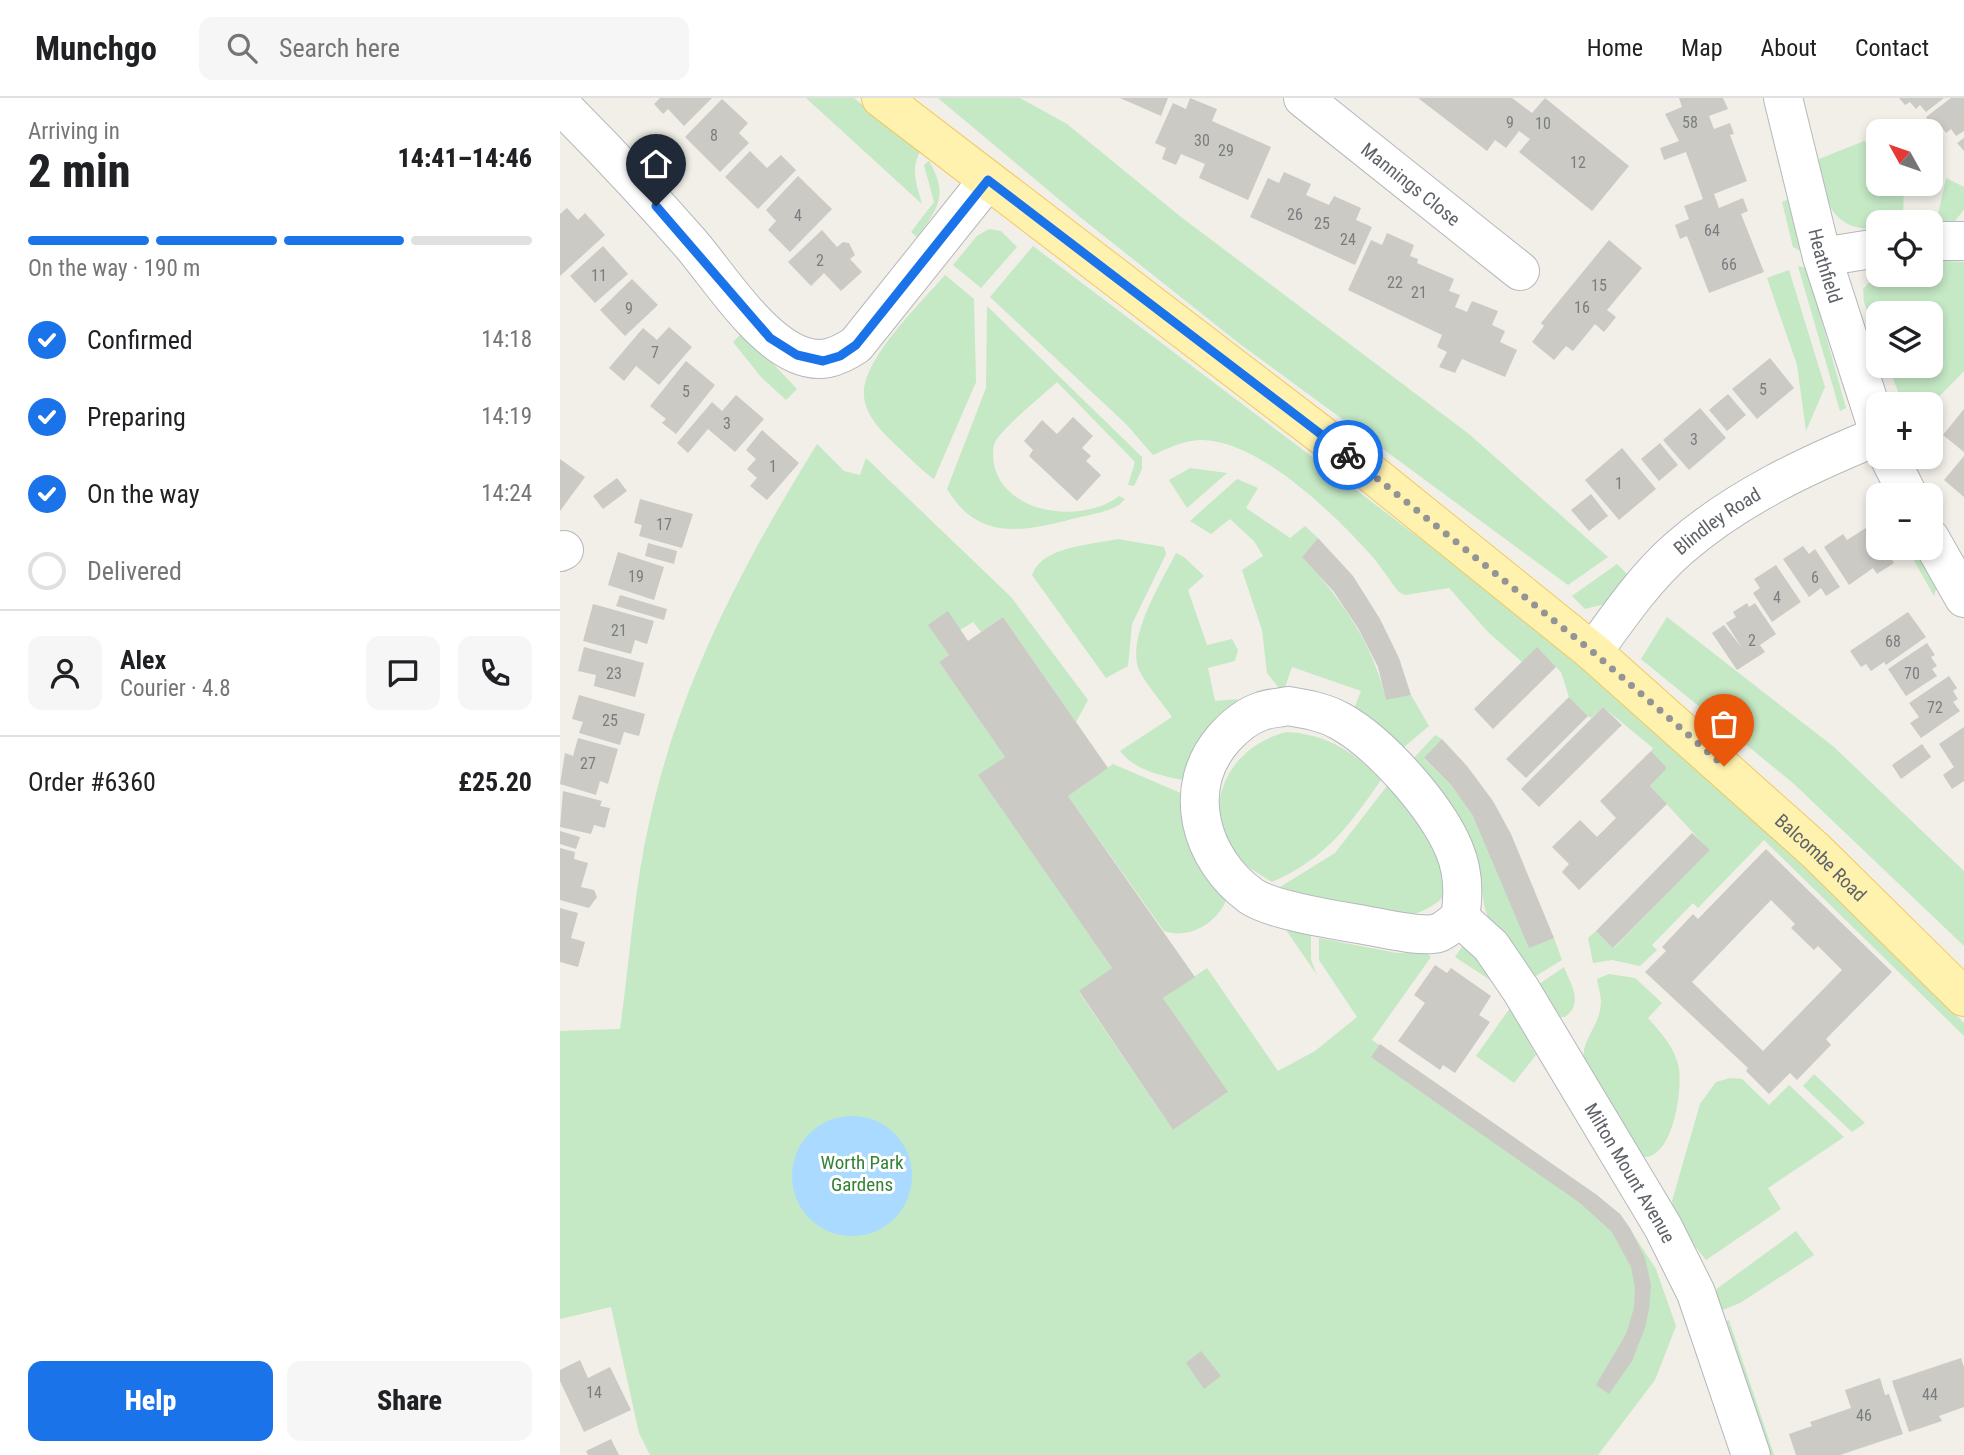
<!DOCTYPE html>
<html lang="en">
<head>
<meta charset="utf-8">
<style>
  :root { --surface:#fff; --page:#f6f6f6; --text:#202124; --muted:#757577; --line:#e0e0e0; --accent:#1a73e8 }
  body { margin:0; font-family:"Roboto Condensed",sans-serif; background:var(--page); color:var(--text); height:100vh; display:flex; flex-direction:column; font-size:26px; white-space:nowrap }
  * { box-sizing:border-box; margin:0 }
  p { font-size:23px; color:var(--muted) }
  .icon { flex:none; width:38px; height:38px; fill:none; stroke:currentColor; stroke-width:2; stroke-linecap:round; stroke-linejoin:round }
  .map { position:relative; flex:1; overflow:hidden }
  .details { display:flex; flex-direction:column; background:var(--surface); width:560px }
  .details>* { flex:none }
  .needle { width:46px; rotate:310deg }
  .tools { position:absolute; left:1306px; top:21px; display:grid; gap:14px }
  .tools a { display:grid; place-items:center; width:77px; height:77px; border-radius:14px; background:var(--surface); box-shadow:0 4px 10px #0003; font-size:35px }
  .pin { position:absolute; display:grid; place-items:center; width:60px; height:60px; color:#fff; margin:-72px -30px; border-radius:50% 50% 50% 0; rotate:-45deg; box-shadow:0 0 7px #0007 }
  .pin .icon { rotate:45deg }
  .courier { position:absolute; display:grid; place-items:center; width:70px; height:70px; margin:-35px; border:5px solid #1a73e8; border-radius:50%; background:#fff; color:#222; box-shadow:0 2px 9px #0007 }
  .headline em { font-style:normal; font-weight:800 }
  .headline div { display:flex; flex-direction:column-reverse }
  .headline { display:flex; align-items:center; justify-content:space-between; height:119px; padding:0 28px }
  h1 { font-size:46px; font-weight:800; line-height:52px }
  .bar { display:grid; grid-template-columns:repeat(4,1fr); gap:10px 7px; align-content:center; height:84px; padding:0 28px }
  .bar i { height:9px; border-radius:5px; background:var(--line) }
  .bar .active { background:var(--accent) }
  .bar p { grid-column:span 4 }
  .line { display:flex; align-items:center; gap:18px; padding:0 28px; border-top:2px solid var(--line) }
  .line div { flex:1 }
  .round { display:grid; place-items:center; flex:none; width:74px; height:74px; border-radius:14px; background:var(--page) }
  ol { padding:0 28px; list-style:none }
  li { display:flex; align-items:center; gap:21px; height:77px }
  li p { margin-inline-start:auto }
  li .icon { padding:7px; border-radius:50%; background:var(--accent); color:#fff; stroke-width:4 }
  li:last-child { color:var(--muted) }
  li i { width:38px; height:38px; border:4px solid var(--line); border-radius:50% }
  .action { display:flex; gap:14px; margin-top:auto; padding:14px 28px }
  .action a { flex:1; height:80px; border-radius:14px; background:var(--accent); color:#fff; font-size:28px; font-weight:800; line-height:80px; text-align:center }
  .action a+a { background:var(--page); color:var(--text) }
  header { display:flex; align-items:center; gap:42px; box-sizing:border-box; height:98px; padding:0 35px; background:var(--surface); border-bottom:2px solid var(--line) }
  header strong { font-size:33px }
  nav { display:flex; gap:38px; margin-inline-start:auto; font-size:24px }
  .search { width:490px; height:63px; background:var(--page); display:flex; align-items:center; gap:18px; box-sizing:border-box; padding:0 24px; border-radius:14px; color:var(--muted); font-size:26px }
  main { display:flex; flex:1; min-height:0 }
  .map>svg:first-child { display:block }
  .green { fill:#c5e8c5 }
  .water { fill:#aadaff }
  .building { fill:#cccac5; fill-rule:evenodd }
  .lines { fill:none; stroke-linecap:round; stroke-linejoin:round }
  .minor-casing { stroke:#b5b8bc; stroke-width:40 }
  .major-casing { stroke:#f2c960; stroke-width:40 }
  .minor { stroke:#fff; stroke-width:38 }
  .major { stroke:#fff2af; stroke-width:38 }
  .done { stroke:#929495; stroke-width:7; stroke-dasharray:0 12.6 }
  .route { stroke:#1a73e8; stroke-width:9 }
  .labels { text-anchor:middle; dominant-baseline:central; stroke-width:6; stroke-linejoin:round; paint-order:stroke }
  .number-label { font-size:16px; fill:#7a7d7f }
  .street-label { font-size:19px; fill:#5f6368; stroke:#fff }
  .park-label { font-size:19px; fill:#348238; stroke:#fff }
</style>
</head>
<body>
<header>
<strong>Munchgo</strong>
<div class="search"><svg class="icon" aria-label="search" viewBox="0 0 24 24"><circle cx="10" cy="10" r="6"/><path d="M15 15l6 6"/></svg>Search here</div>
<nav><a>Home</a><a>Map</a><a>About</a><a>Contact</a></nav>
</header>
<main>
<section class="details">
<div class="headline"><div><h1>2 min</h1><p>Arriving in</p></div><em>14:41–14:46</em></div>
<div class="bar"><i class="active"></i><i class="active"></i><i class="active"></i><i></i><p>On the way · 190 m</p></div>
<ol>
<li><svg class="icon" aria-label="check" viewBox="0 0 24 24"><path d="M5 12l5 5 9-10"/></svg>Confirmed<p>14:18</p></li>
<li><svg class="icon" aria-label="check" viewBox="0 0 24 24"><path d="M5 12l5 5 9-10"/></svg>Preparing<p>14:19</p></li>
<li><svg class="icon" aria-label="check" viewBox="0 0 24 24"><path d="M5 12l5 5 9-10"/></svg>On the way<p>14:24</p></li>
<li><i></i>Delivered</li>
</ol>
<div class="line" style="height:126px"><a class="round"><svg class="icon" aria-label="person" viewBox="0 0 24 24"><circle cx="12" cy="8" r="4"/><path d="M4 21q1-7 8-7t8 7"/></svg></a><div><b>Alex</b><p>Courier · 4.8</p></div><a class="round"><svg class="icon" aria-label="chat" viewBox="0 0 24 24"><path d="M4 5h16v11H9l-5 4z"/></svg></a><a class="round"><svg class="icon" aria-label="phone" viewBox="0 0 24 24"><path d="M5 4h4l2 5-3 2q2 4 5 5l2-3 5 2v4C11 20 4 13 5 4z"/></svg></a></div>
<div class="line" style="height:91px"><div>Order #6360</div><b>£25.20</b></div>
<div class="action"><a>Help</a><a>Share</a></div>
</section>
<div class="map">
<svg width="1404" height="1357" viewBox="0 0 1404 1357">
  <rect width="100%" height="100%" fill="#f1efe8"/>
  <g class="green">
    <path d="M246 0H294L360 54C350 72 357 87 362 106Z"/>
    <path d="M378 0H460L507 26 621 119 909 336 1048 459 1008 487 680 246 520 119Z"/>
    <path d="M1304 43 1318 51V86H1344L1343 124H1318V130C1273 136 1260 98 1259 61Z"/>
    <path d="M369 63C389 97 378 111 357 139L351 134 374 104 364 67Z"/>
    <path d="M1386 80 1404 89V112L1393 125 1384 127 1378 117Z"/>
    <path d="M1229 101 1242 154 1233 149 1222 104Z"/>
    <path d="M429 131 441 133 457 149 421 190 393 167 417 138Z"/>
    <path d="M473 148 1029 568 1310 829 1404 925V938L1204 742 1138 810 1133 805 1092 847 1097 852 1080 868 1052 862 1033 865 1028 840 1036 833 1054 850 1149 752 1090 688 1107 670 1091 653 1093 650 1043 609 1031 620 1028 618 1009 599 1001 574 977 550 962 564 928 534 889 490 845 497 839 494C829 482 821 468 810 456 774 416 697 340 639 342 623 343 608 350 593 357L566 326 430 199Z"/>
    <path d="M1370 162 1404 164V273L1370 308 1343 306 1328 268H1370V215H1318V243L1304 204 1303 191 1318 175 1370 177Z"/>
    <path d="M1238 168 1247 170 1286 310 1280 313Z"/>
    <path d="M1229 172 1265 289 1246 333 1237 267 1207 180Z"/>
    <path d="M385 177 414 201 416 284 374 381C361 372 350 360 338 349 323 335 304 317 304 296 303 260 362 204 385 177Z"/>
    <path d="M427 208 582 359V371L574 388 568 387 575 364 497 284C483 297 443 329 435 344 432 352 433 363 435 371 450 418 525 425 559 398L565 401 559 407C545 415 528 417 512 421 462 434 418 443 387 391L426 290Z"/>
    <path d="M183 234 237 291 226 302 201 279 173 244Z"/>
    <path d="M257 346 284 373 300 377 306 360 451 499 528 602 516 624 443 519 421 534 413 524 400 532 369 527 389 557 379 564 445 659 419 678 552 870 519 894 613 1032 667 995 603 900 647 870 718 973 755 953 797 919 759 862V840L837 855 866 854 871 859 812 942 1060 1116 1096 1171 1116 1228 1095 1282 1038 1357H90L79 1335 51 1209 0 1221V933L60 931C70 861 74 789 90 721 120 585 184 464 257 346Z"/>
    <path d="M630 370 667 375 627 410 609 382Z"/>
    <path d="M677 381 698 390 686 410 730 440 745 428 758 440 742 459C782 502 812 544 826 601L851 597 869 628 843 650 792 616 801 593 732 569 723 595 707 575 702 532 682 472 703 458 694 443 670 421 651 436 630 423Z"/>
    <path d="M558 441 604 449 606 456 572 526 568 568 546 580 472 477C482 448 531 447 558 441Z"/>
    <path d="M1347 450H1355L1377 488 1374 498Z"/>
    <path d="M616 455 624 459 644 478 628 492 647 547 672 541 678 552 675 563 648 570 655 603 678 601 630 683C606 679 576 674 560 653L612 619C602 604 589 590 580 574 564 543 602 483 616 455Z"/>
    <path d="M1057 466 1066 475 1069 485 1045 506 1025 511 1012 498Z"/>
    <path d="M1107 519 1274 649 1404 773V848L1233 685 1081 561Z"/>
    <path d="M727 634C765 636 794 653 821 682 789 728 765 761 712 784 700 776 682 767 673 755 638 705 673 646 727 634Z"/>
    <path d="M875 637 882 641 864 661 891 687 913 718 929 750 994 840 1002 862 971 881C956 861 934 839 926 814 921 797 922 778 916 761 904 721 882 690 853 661Z"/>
    <path d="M553 666 630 699 667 799C659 825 628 842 604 833L508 698Z"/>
    <path d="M827 688 881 749 885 797C844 842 768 805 720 789L775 755Z"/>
    <path d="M724 829 751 837V862L757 877Z"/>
    <path d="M908 840 947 893 895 859Z"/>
    <path d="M1004 869C1011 887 1024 905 1005 919H997L975 889Z"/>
    <path d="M1049 876 1075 880 1102 905 1088 920C1100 934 1113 947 1118 966 1124 988 1113 1062 1083 1059L1024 970C1019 940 1040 931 1041 904 1041 896 1038 888 1037 881Z"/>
    <path d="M950 910 976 957 954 985 916 958Z"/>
    <path d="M1254 976 1305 1025 1292 1034 1243 988Z"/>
    <path d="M1170 980 1182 981 1209 1007 1229 987 1284 1039 1208 1090 1221 1111 1146 1162 1114 1122 1112 1103 1140 1006 1156 984Z"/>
    <path d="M1236 1133 1254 1157 1180 1205 1150 1217 1151 1199 1158 1190Z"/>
    <path d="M1169 1222 1214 1357H1205L1162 1225Z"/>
  </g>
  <circle class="water" cx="292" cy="1078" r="60"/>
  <g class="building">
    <path d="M100 0H152L124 28 108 11 103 16 94 6Z"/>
    <path d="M560 0H608L601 18Z"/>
    <path d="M630 0 657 11 652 23 711 49 688 102 639 80 645 66 621 56 616 67 602 61 606 50 595 45 613 5 626 11Z"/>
    <path d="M858 0H952L972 15 985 0 1069 68 1032 113 959 54 970 41 959 33 946 50 935 42 927 53Z"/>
    <path d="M1119 0H1163L1168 11 1149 18 1154 31 1170 25 1174 36 1170 37 1187 83 1154 96 1159 110 1183 100 1188 113 1181 116 1204 174 1149 195 1127 138 1120 141 1115 127 1129 121 1124 108 1143 101 1126 54 1104 62 1100 50 1119 43 1105 16 1122 9Z"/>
    <path d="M1339 0H1384L1366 14 1360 7 1356 11 1350 4 1345 7Z"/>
    <path d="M1391 0H1404V33L1396 38 1391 31 1386 35 1380 27 1375 31 1366 19Z"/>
    <path d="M162 1 188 25 179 35 189 45 160 74 125 39Z"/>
    <path d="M1404 40V53L1397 45Z"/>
    <path d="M190 53 207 70 221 57 236 72 198 111 165 79Z"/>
    <path d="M724 74 751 86 746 97 769 107 774 98 801 110 796 122 812 129 795 167 690 119 708 80 719 85Z"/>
    <path d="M238 78 272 111 230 154 208 132 216 123 206 112Z"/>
    <path d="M7 110 18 122 25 115 45 137 0 178V116Z"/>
    <path d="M262 132 277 149 283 144 289 145 295 157 290 161 302 174 281 193 264 175 251 188 228 164Z"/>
    <path d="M827 135 854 147 850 158 858 161 857 165 894 181 889 193 900 197 895 209 907 214 912 203 938 213 932 227 945 233 940 244 957 252 945 279 902 261 895 275 879 269 887 254 877 249 882 237 788 192 811 142 822 147Z"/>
    <path d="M1049 142 1082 170 1047 212 1056 219 1044 234 1035 226 1013 253 1006 248 994 262 972 244 984 228 981 225Z"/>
    <path d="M43 148 68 176 35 205 10 178Z"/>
    <path d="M72 181 98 207 65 238 40 212Z"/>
    <path d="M109 229 132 249 99 287 76 268 64 283 49 270 83 230 97 242Z"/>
    <path d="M1210 260 1234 290 1197 321 1172 291Z"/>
    <path d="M126 263 155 287 116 336 102 325 106 321 90 308Z"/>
    <path d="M1168 296 1186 317 1167 333 1149 312Z"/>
    <path d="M176 297 204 321 175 354 148 331 128 355 117 345 152 304 162 313Z"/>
    <path d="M1140 310 1166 340 1129 372 1103 342Z"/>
    <path d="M1404 311V354L1383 337Z"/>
    <path d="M513 319 533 338 522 350 531 358 526 363 541 377 517 403 469 358 473 352 464 343 482 322 497 336Z"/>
    <path d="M202 332 239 365 207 402 190 388 197 380 187 371 196 361 186 352Z"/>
    <path d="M1100 345 1118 367 1099 383 1081 361Z"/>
    <path d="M1062 350 1096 391 1059 422 1025 382Z"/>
    <path d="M1404 358V399L1384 382Z"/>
    <path d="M0 361 25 379 0 413Z"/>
    <path d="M57 380 67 393 43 411 33 398Z"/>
    <path d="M1031 396 1048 418 1029 433 1011 412Z"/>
    <path d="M80 401 133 416 122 450 79 438 82 427 74 425Z"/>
    <path d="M1309 428 1318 440V450H1324L1334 465 1317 476 1313 470 1289 487 1264 449 1283 436 1287 442Z"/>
    <path d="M758 440 793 478 820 521 839 560 851 597 826 602 818 569 798 530 774 494 742 459Z"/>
    <path d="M88 445 117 453 114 466 85 458Z"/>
    <path d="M1243 448 1249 456 1255 451 1280 489 1266 498 1261 490 1249 499 1223 461Z"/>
    <path d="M58 454 104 469 94 502 48 487Z"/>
    <path d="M1216 467 1241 504 1212 524 1193 495 1200 490 1194 481Z"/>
    <path d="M60 497 107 511 104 522 56 508Z"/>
    <path d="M1187 505 1189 509 1195 505 1216 536 1200 547 1205 554 1177 572 1152 535 1164 527 1182 550 1166 525 1176 519 1173 514Z"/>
    <path d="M33 506 94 523 87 546 75 542 71 556 23 543Z"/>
    <path d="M388 513 408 543 443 519 548 670 508 698 635 879 603 900 668 994 613 1032 519 893 552 870 418 677 445 659 379 564 389 557 368 527Z"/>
    <path d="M1348 514 1366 539 1326 567 1324 564 1311 573 1306 566 1301 569 1290 553Z"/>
    <path d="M1367 545 1375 557 1371 559 1377 568 1372 571 1377 578 1346 598 1328 571Z"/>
    <path d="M24 549 84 565 75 599 34 588 36 577 18 573Z"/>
    <path d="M977 549 996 569 933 631 914 611Z"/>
    <path d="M1389 578 1397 590 1393 593 1398 601 1393 604 1400 613 1361 640 1350 625 1359 619 1349 605Z"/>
    <path d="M19 597 85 616 79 638 64 634 60 647 19 635 23 624 12 621Z"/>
    <path d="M1009 599 1028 618 966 680 946 661Z"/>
    <path d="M1043 609 1062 627 979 709 961 691Z"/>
    <path d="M1404 629V683L1392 691 1383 677 1394 669 1379 646Z"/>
    <path d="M18 640 58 651 48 686 40 683 36 697 0 686 5 655 13 658Z"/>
    <path d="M882 641 907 668 933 703 951 736 994 840 969 850 913 718 891 687 864 660Z"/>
    <path d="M1362 646 1371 659 1341 681 1332 667Z"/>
    <path d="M1091 653 1107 670 1090 688 1107 706 1019 792 1002 774 1009 766 992 749 1020 722 1037 739 1056 720 1040 703Z"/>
    <path d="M3 693 42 703 40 708 50 710 45 730 34 727 31 736 0 729Z"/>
    <path d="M0 733 20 739 16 751 0 746Z"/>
    <path d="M1132 735 1150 752 1053 850 1036 833Z"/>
    <path d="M0 750 15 754 14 761 28 765 21 789 34 792 37 799 29 810 0 802Z"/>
    <path d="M1206 751 1332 874 1266 941 1271 947 1237 982 1230 975 1209 996 1186 973 1188 970 1085 874 1106 853 1102 849 1133 816 1138 821ZM1211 802 1235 826 1231 830 1254 852 1258 848 1282 872 1203 953 1132 884Z"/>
    <path d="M0 810 18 815 11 840 25 844 18 869 0 864Z"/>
    <path d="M875 867 887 875 891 870 931 898 919 917 930 924 895 975 883 967 880 972 838 943 865 905 854 897Z"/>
    <path d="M820 946 1037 1097 1060 1116 1070 1130 1085 1160 1091 1187 1089 1211 1085 1230 1072 1263 1049 1296 1036 1287 1066 1236 1074 1210 1075 1190 1071 1169 1052 1134 1020 1105 811 959Z"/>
    <path d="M641 1253 661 1278 644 1291 626 1265Z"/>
    <path d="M1401 1260 1404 1269V1309L1379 1318 1382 1323 1349 1334 1332 1283Z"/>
    <path d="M20 1262 28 1280 50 1269 71 1312 24 1334 0 1283V1272Z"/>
    <path d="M1320 1280 1325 1297 1329 1296 1343 1336 1280 1357H1236L1229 1336 1252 1328 1250 1324 1291 1310 1285 1292Z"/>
    <path d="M51 1341 59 1357H28L26 1353Z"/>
  </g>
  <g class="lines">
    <defs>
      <g id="minor">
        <path id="s1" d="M743 0 960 173"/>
        <path id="s2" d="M1223 0 1262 159 1318 332"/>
        <path d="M0 6C45 51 89 98 131 146 159 179 197 239 237 256 260 266 276 260 296 247L428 82"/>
        <path d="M1370 143H1404"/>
        <path d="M1262 159 1318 150"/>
        <path d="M1329 359 1348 397"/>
        <path d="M1370 440 1404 500"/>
        <path d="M0 454 4 452"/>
        <path id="s3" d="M1033 554C1059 518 1085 480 1118 451 1176 400 1247 367 1318 338"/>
        <path d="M728 608C746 611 764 614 780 623 820 645 876 708 894 751 903 772 904 797 900 820 894 824 886 832 878 835 861 840 823 830 804 827 776 822 713 813 691 798 640 761 620 690 664 640 674 629 686 618 702 613 710 610 720 610 728 608Z"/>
        <path id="s4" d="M900 820 931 848 961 892 1103 1129 1136 1195 1191 1357"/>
      </g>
      <g id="major">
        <path id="s5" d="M321 0 806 371 1033 554 1256 753 1404 899"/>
      </g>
    </defs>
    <use href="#minor" class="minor-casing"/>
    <use href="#major" class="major-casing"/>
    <use href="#minor" class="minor"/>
    <use href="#major" class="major"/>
  </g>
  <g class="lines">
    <path class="done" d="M788 357 1033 554 1164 668"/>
    <path class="route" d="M96 108 210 240 237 257 263 263 280 258 296 247 428 82 788 357"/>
  </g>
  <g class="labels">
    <g class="number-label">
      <text x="950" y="24">9</text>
      <text x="1130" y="24">58</text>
      <text x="983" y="25">10</text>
      <text x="154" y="37">8</text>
      <text x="642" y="42">30</text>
      <text x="666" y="52">29</text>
      <text x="1018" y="64">12</text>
      <text x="735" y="116">26</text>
      <text x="238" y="117">4</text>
      <text x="762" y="125">25</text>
      <text x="1152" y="132">64</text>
      <text x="788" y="141">24</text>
      <text x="260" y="162">2</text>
      <text x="1169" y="166">66</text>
      <text x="39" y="177">11</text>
      <text x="835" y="184">22</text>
      <text x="1039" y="187">15</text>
      <text x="859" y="194">21</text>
      <text x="1022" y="209">16</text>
      <text x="69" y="210">9</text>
      <text x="95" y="254">7</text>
      <text x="1203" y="291">5</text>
      <text x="126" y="293">5</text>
      <text x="167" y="325">3</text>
      <text x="1134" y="341">3</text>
      <text x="213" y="368">1</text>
      <text x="1059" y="385">1</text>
      <text x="104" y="426">17</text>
      <text x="76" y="478">19</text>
      <text x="1255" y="479">6</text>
      <text x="1217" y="499">4</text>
      <text x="59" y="532">21</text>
      <text x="1192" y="542">2</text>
      <text x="1333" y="543">68</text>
      <text x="54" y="575">23</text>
      <text x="1352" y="575">70</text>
      <text x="1375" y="609">72</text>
      <text x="50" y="622">25</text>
      <text x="28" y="665">27</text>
      <text x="34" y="1294">14</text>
      <text x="1370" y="1296">44</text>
      <text x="1304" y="1317">46</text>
    </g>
    <g class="street-label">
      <text stroke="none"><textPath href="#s1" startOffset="138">Mannings Close</textPath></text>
      <text stroke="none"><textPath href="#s2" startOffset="173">Heathfield</textPath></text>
      <text stroke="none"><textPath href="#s3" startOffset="182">Blindley Road</textPath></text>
      <text stroke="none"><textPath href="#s5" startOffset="1209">Balcombe Road</textPath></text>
      <text stroke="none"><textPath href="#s4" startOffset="308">Milton Mount Avenue</textPath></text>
    </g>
    <g class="park-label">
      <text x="302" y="1064">Worth Park<tspan x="302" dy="22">Gardens</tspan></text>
    </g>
  </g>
</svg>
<div class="tools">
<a><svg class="needle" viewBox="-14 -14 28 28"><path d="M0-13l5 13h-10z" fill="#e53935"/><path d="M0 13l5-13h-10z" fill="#757577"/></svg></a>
<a><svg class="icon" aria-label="locate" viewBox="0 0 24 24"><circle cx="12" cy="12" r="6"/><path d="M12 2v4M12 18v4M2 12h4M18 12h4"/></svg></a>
<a><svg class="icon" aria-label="layers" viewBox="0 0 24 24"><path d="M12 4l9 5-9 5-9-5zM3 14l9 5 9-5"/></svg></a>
<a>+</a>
<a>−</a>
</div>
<div class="pin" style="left:1164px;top:668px;background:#ea580c"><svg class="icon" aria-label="bag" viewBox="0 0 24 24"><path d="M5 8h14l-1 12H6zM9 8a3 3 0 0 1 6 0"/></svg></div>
<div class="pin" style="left:96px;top:108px;background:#1f2937"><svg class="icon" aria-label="home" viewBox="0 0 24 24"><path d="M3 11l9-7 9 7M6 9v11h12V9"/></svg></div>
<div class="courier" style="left:788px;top:357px"><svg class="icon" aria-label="bike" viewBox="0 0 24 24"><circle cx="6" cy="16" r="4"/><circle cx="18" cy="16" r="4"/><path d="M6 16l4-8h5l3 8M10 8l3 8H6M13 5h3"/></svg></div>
</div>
</main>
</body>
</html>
